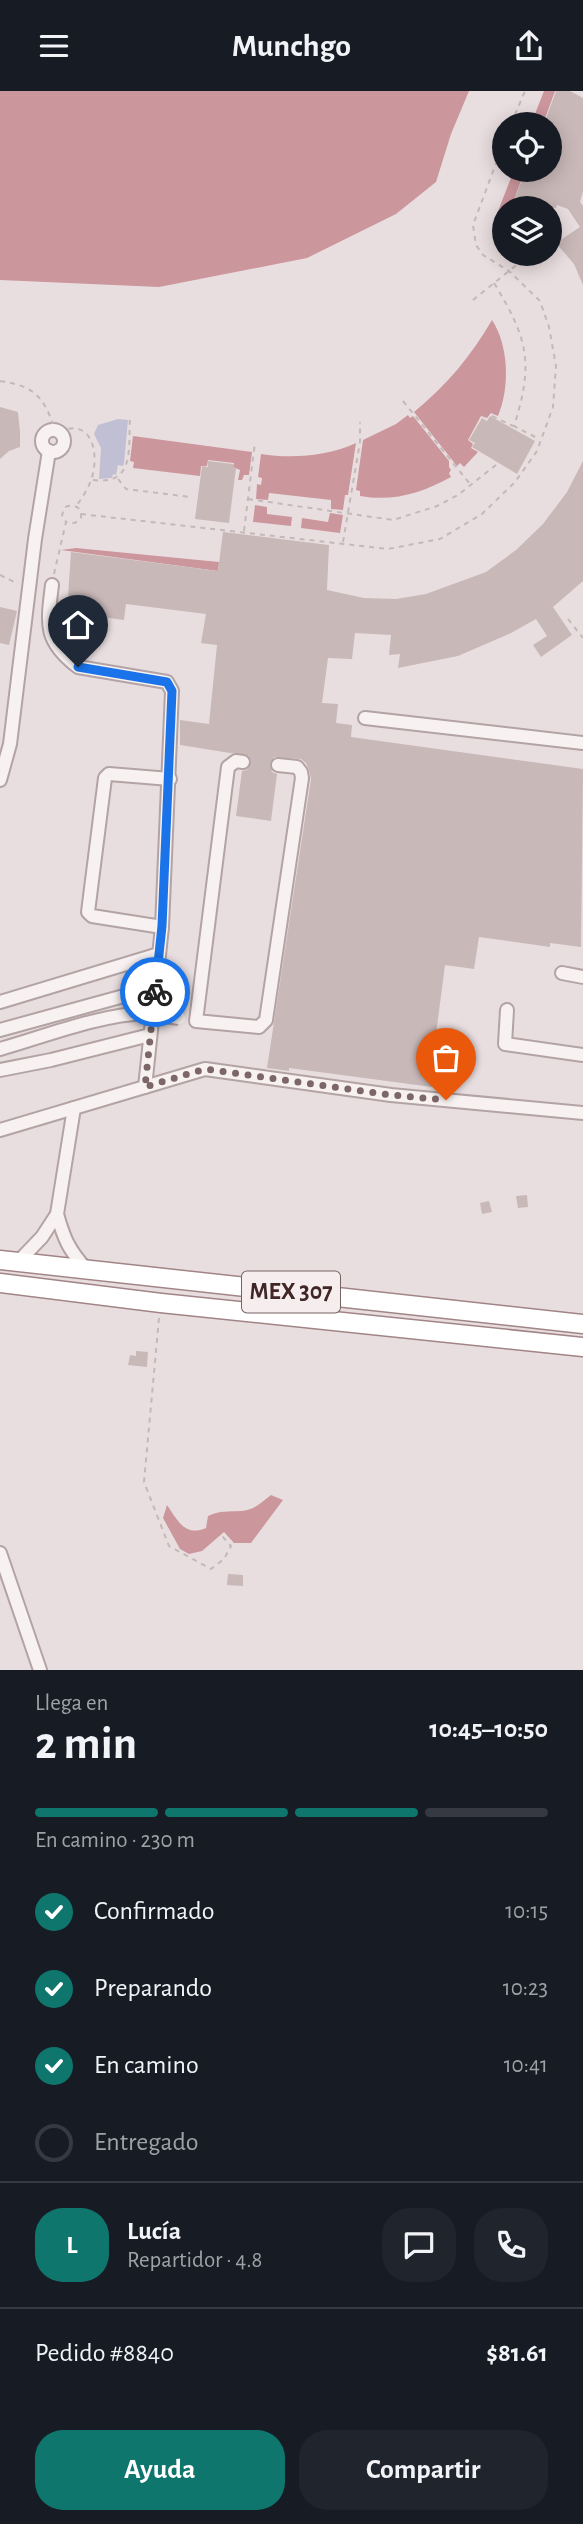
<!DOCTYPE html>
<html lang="es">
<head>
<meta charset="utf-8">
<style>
  :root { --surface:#171b24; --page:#20242c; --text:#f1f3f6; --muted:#9ea1a6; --line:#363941; --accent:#0f766e }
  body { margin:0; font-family:"Alegreya Sans",sans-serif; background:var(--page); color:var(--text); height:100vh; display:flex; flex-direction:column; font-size:26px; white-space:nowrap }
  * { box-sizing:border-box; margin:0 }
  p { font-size:23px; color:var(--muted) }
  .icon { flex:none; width:38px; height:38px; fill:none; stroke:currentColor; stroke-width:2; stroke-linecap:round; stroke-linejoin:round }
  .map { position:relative; height:1579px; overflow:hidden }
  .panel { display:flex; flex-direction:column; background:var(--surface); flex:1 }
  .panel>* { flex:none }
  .controls { position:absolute; left:492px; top:21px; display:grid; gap:14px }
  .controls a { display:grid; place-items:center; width:70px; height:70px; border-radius:50%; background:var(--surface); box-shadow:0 4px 18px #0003; font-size:35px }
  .pin { position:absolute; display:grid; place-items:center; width:60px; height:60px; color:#fff; margin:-72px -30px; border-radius:50% 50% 50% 0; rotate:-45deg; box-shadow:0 0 7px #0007 }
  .pin .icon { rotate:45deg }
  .courier { position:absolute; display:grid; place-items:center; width:70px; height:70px; margin:-35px; border:5px solid #1a73e8; border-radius:50%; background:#fff; color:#222; box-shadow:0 2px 9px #0007 }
  .summary em { font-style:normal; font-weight:600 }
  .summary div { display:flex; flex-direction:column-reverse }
  .summary { display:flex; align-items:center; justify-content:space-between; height:119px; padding:0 35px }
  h1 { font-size:46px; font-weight:600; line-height:52px }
  .bar { display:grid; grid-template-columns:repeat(4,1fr); gap:10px 7px; align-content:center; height:84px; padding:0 35px }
  .bar i { height:9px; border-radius:5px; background:var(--line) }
  .bar .active { background:var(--accent) }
  .bar p { grid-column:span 4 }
  .line { display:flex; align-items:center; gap:18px; padding:0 35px; border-top:2px solid var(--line) }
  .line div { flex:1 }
  .round { display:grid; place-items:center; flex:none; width:74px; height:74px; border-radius:28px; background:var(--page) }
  ol { padding:0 35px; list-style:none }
  li { display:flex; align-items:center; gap:21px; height:77px }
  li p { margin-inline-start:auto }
  li .icon { padding:7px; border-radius:50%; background:var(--accent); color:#fff; stroke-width:4 }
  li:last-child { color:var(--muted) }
  li i { width:38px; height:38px; border:4px solid var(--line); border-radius:50% }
  .cta { display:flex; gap:14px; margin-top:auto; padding:14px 35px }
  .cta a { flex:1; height:80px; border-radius:28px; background:var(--accent); color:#fff; font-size:28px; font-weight:600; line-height:80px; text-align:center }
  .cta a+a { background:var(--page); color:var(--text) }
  header { display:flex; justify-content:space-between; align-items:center; height:91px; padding:0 35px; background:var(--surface); font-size:32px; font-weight:600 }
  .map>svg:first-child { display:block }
  .green { fill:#c1bfd4 }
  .water { fill:#cc969d }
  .building { fill:#c9b8b8 }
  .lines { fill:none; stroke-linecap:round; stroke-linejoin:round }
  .minor-tunnel { stroke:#c7b9ba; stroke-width:12; stroke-dasharray:12 6; stroke-linecap:butt }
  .minor-casing { stroke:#b3a3a4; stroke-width:16 }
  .highway-casing { stroke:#a18486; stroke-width:21 }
  .path { stroke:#c4b8b8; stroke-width:2; stroke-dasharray:5 5; stroke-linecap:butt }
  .minor { stroke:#f7f1f1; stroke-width:12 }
  .highway { stroke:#fff; stroke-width:18 }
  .minor-bridge-casing { stroke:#b3a3a4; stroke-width:16; stroke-linecap:butt }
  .minor-bridge { stroke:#f7f1f1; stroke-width:12 }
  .done { stroke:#7c6667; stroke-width:7; stroke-dasharray:0 12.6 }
  .route { stroke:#1a73e8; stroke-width:9 }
  .labels { text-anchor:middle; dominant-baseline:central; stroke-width:5; stroke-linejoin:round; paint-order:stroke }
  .shield { fill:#f6eeee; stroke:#776262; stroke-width:2 }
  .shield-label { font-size:24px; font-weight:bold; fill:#412626 }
</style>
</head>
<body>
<header><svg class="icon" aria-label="menu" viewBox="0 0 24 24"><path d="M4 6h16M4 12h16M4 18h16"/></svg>Munchgo<svg class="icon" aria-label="share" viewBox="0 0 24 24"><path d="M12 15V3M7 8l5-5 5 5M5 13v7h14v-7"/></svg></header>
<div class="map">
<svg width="583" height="1579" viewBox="0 0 583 1579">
  <rect width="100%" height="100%" fill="#e9dedf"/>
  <path class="green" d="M118 328 128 329 124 372 123 375 118 374 116 384 113 383 112 387 99 388 101 357 94 343 98 334Z"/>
  <g class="water">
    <path d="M0 0H469L451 43 436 91 396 123 307 167 159 196 0 189Z"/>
    <path d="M544 0H555L543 33H531Z"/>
    <path d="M514 79H525L511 117H504V131L495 128Z"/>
    <path d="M492 229C509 255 510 297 498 325L491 322 487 327 481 325 468 349 473 353 471 357 478 361 464 376 460 372 457 375 414 321C447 294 471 265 492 229Z"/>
    <path d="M408 324 410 327 413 325 449 370V376L451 379 449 382 451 386C422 402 393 411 360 405V400L356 399 363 349 396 333Z"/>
    <path d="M133 345 252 361 249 384H244L242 389H238L240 379 233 376 234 372 208 369 207 375H201L200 385 133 377 134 371 130 370Z"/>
    <path d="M356 352 348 404H345L343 419 331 418V409L269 402 268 409 256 408 257 393 261 394 262 387 258 386 261 363C292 368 328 365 356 352Z"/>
    <path d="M255 414 267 416V423L292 426 291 435 253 431Z"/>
    <path d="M330 422 343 424 340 442 301 437 302 427 328 431Z"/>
    <path d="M76 457 219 471 218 480 61 459Z"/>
    <path d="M271 1404 283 1409 251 1452H234L224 1441 202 1460 189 1463 180 1458 163 1427 167 1414C178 1430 185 1446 206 1437L208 1425C222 1419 227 1421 241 1420 253 1420 262 1411 271 1404Z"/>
  </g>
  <g class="building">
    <path d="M556 0H570L583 7V100L580 111 583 115V194L574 173 556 152 580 136 568 118 557 114 556 117H511L526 79H550V33H544Z"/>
    <path d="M0 316 18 321 20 341V356L9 360 0 368Z"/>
    <path d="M490 325 535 350 517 383 472 356 475 352 469 349 482 327 487 330Z"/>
    <path d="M208 370 233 373V376L236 377 229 432 195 428 202 375 208 376Z"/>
    <path d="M583 370V490L553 516 572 544 541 566 533 554 547 545 536 528 511 542 458 565 398 577 400 563 389 564 391 544 355 542 352 568 328 567 322 612 338 613 336 632 352 634 351 646 583 678 581 856 550 852V856L479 846 474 878 445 874 431 982 444 984 442 992 433 991 432 996 289 977V980L267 977 311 688 309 679 306 672 301 668 274 666 269 674 272 681 277 683 271 730 236 725 242 680 247 679 251 673 249 665 180 654V629L209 633 217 554 201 552 206 523 126 513 124 529 77 523 79 507 68 506 71 461 218 480 223 441 329 454 327 499 364 507 396 508 426 503 486 481 516 459 543 433 567 401Z"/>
    <path d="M0 516 17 520 9 554 0 552Z"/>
    <path d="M527 1104 528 1116 518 1117 516 1105Z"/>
    <path d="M489 1110 492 1121 482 1123 480 1112Z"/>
    <path d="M136 1260 148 1261 147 1276 128 1274 130 1264 136 1265Z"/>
    <path d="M228 1483 243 1484V1495L227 1494Z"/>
  </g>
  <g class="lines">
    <path class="minor-tunnel" d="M243 671 278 674"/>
    <defs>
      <g id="minor">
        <circle cx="53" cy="350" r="11"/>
        <path d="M52 494C47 534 44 550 78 576L167 591 172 600 162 836 145 996"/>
        <path d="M365 627 583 652"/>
        <path d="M243 671 236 670 228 676 196 930 259 936 266 929 302 687 301 681 297 676 278 674"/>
        <path d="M0 689 10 653 35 448 49 360"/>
        <path d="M162 836 92 825 88 821 105 687 109 683 170 688"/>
        <path d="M562 882 583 886"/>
        <path d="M0 911 159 863"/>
        <path d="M507 919 505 953 583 964"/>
        <path d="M0 939 142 900"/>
        <path d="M0 958C46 945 98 924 146 922"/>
        <path d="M0 979 51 969 150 944"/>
        <path d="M0 1039 205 978 391 1004 583 1022"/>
        <path d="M57 1123C64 1148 69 1159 86 1178"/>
        <path d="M18 1171 42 1146 57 1123 74 1017"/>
        <path d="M0 1462 40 1579"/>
      </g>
      <g id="highway">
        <path d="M0 1169 583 1233"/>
        <path d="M0 1192 161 1212 583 1256"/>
      </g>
    </defs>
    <use href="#minor" class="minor-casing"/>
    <use href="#highway" class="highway-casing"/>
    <g class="path">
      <path d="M511 33 525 0"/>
      <path d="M494 192C528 248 534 272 514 335L539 348"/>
      <path d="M473 209 530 163"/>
      <path d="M0 290C35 295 44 306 55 339"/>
      <path d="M403 310 470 393"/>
      <path d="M492 325 513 335"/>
      <path d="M59 341C93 325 100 365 91 389 88 398 82 407 77 414"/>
      <path d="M118 388 126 398 190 406"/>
      <path d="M93 389C136 395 128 356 130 325"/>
      <path d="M248 408 393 429 437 415 458 404 496 374"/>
      <path d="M81 423 388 458 440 448 482 423 515 391 537 360 553 316 556 275 549 236 540 210 509 180 483 164 476 154 473 134 504 51"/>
      <path d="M244 440 255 351"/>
      <path d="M343 451 360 351V331"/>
      <path d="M54 483 66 431 62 424 65 416C74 413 82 415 81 427L75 432 66 431"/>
      <path d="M0 484 18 493"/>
      <path d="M568 528 583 547"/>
      <path d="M159 1227 144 1391 169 1455 211 1478 224 1468 231 1455 222 1445"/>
    </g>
    <use href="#minor" class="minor"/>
    <use href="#highway" class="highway"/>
    <defs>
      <g id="minor-bridge">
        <path d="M142 900 180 891"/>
        <path d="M146 922 179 927"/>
      </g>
    </defs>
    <use href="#minor-bridge" class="minor-bridge-casing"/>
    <use href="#minor-bridge" class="minor-bridge"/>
  </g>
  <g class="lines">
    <path class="done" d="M155 901 145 996 205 978 391 1004 446 1009"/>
    <path class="route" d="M78 576 167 591 172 600 162 835 155 901"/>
  </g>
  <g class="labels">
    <rect class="shield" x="242" y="1180.5" width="98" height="41" rx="5"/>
    <g class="shield-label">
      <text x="291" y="1201">MEX 307</text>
    </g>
  </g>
</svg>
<div class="controls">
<a><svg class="icon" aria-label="locate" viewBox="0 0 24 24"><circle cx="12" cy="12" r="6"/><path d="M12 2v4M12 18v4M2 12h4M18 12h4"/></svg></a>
<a><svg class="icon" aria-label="layers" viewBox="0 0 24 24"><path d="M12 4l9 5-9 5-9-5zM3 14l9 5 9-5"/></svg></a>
</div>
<div class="pin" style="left:446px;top:1009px;background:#ea580c"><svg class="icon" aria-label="bag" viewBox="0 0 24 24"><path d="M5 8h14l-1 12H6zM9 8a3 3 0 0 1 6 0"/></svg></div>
<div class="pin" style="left:78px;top:576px;background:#1f2937"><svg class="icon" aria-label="home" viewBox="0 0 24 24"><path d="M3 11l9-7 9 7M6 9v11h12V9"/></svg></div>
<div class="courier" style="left:155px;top:901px"><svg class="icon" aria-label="bike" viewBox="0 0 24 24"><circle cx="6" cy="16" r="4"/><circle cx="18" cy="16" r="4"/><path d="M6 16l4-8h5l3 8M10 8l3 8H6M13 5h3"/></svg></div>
</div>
<section class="panel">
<div class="summary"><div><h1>2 min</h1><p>Llega en</p></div><em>10:45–10:50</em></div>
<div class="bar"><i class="active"></i><i class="active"></i><i class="active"></i><i></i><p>En camino · 230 m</p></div>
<ol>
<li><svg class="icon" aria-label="check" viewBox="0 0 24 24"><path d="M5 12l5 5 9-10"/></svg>Confirmado<p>10:15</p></li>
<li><svg class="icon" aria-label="check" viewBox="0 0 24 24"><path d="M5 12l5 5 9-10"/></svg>Preparando<p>10:23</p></li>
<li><svg class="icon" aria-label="check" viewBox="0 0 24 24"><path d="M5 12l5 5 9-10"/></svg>En camino<p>10:41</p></li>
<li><i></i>Entregado</li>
</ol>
<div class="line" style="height:126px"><b class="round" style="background:var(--accent);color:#fff">L</b><div><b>Lucía</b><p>Repartidor · 4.8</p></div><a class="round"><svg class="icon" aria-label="chat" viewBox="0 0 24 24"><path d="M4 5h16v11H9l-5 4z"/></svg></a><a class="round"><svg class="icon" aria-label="phone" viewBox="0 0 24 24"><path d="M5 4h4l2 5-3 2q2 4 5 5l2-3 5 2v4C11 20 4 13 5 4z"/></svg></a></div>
<div class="line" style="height:91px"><div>Pedido #8840</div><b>$81.61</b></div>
<div class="cta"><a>Ayuda</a><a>Compartir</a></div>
</section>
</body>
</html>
